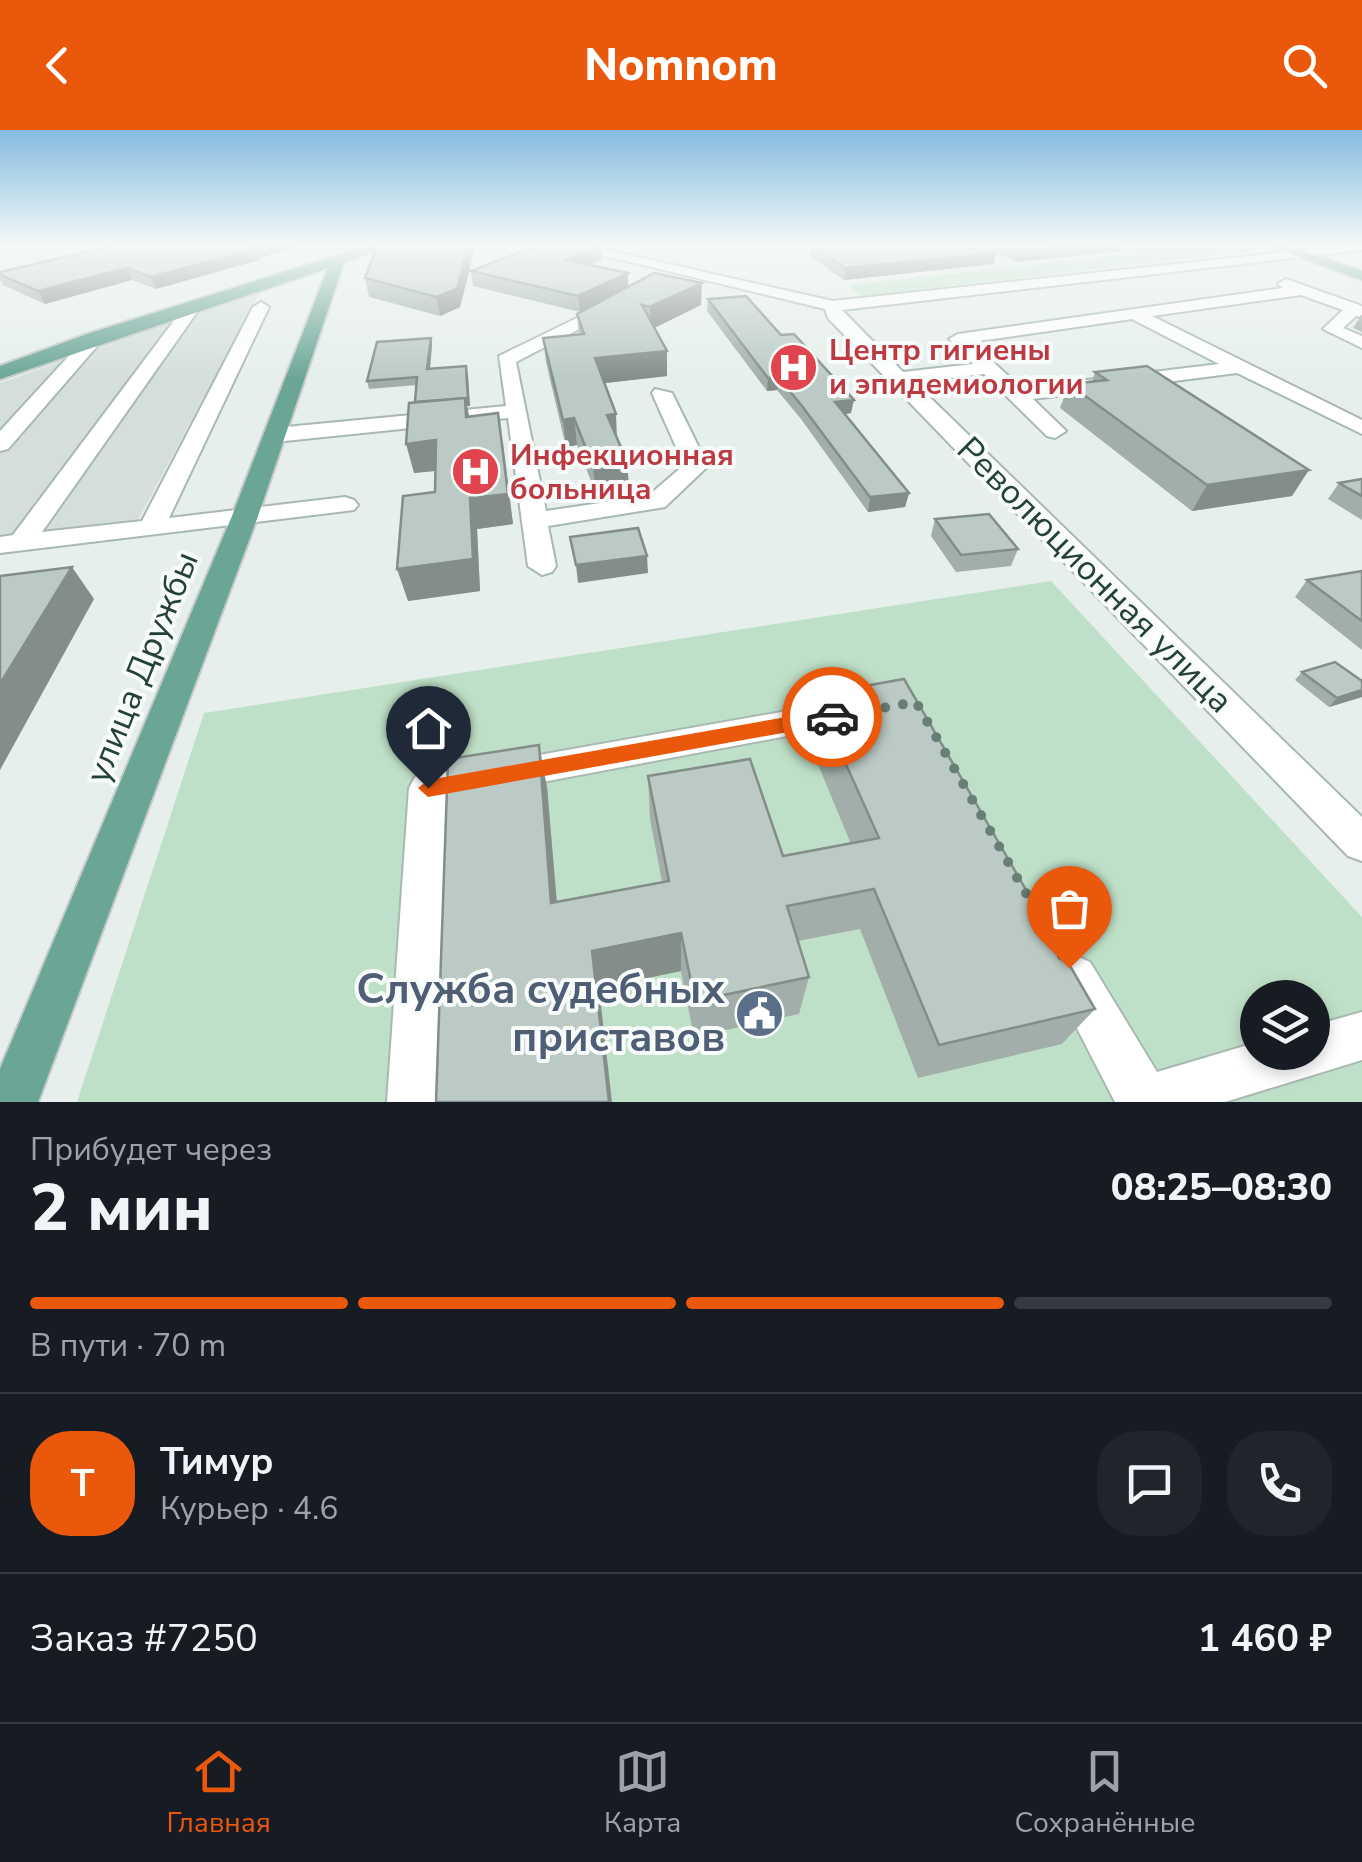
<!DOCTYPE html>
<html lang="ru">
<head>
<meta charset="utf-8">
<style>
  :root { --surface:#171b24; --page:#20242c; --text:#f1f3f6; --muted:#9ea1a6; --line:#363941; --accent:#ea580c }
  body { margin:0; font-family:"Nunito Sans",sans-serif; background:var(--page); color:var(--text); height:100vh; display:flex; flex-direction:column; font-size:38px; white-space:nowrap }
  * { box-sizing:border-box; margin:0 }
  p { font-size:32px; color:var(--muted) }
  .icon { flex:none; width:55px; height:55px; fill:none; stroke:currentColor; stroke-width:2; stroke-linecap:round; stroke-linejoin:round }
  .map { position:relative; height:972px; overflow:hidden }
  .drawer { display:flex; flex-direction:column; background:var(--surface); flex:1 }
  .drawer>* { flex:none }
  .tools { position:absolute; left:1240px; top:850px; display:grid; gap:20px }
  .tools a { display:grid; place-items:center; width:90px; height:90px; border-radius:50%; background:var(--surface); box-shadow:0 5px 15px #0003; font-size:50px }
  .pin { position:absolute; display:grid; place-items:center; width:85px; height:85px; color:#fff; margin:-102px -42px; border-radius:50% 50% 50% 0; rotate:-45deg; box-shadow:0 0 10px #0007 }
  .pin .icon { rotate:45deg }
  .courier { position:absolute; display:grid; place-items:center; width:100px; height:100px; margin:-50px; border:8px solid #ea580c; border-radius:50%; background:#fff; color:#222; box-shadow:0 2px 12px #0007 }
  .headline em { font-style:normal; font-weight:800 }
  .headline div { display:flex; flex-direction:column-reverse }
  .headline { display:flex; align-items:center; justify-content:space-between; height:170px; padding:0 30px }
  h1 { font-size:65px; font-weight:800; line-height:75px }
  .bar { display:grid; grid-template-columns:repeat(4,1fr); gap:15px 10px; align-content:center; height:120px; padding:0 30px }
  .bar i { height:12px; border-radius:8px; background:var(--line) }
  .bar .current { background:var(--accent) }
  .bar p { grid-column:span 4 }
  .line { display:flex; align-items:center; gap:25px; padding:0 30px; border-top:2px solid var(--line) }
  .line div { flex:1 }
  .round { display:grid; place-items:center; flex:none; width:105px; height:105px; border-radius:40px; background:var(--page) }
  header { display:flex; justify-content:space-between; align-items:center; height:130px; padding:0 30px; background:var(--accent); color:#fff; font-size:45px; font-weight:800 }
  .tabs { display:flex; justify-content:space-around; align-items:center; height:140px; border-top:2px solid var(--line); background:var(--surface); font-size:28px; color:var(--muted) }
  .tabs a { display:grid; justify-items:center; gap:5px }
  .tabs .current { color:var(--accent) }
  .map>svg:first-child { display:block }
  .built { fill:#d4dfda }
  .green { fill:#bfe0c8; fill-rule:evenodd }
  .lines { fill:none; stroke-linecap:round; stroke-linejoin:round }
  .minor-casing { stroke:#a8b8b2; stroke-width:4 }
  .major-casing { stroke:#c2cac8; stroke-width:4 }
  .minor { fill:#fff; fill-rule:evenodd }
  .major { fill:#6aa596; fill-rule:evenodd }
  .wall { fill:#a1aea9 }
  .shaded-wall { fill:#838d89 }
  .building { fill:#bbcac4; stroke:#838d89; stroke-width:2.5 }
  .route { fill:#ea580c }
  .done { stroke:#687f78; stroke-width:10; stroke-dasharray:0 18 }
  .labels { text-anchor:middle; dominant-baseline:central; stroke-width:8; stroke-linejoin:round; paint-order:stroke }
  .far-health-label { font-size:30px; font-weight:bold; fill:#be3a42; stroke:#f7fbf9; text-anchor:start }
  .street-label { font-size:35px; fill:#24423a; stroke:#f7fbf9 }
  .near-service-label { font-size:42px; font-weight:bold; fill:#4e5e75; stroke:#f7fbf9; text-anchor:end }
</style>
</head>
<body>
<header><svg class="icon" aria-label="back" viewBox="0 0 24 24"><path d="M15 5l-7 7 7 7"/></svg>Nomnom<svg class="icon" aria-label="search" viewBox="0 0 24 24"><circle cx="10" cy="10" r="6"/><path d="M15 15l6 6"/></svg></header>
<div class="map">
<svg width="1362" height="972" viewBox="0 0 1362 972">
  <rect width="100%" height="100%" fill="#e6efeb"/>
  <path class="built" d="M260 162 138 390 0 406V253Z"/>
  <g class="green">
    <path d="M1117 114H1251L1260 120 861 166 849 155 1137 123Z"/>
    <path d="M1051 451 1362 787V972H77L204 583ZM1258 868H1312V922H1258Z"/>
  </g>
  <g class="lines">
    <defs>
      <g id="minor">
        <path d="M556 114H580L833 171 1362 114V120L842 180 903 242 973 234 949 209 958 204 1283 158 1278 154 1286 149 1362 176V187L1356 186 1343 198 1362 206V218L1323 199 1343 180 1301 165 1152 186 1362 290V304L1237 243 1033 269 1066 301 1055 308 1047 306 984 244 914 252 1362 687V731L1348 726 828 188 825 179ZM1132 189 1219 234 1021 258 972 212Z"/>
        <path d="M612 171 618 173V179L516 232 546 381 648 366 684 335 652 263 655 259 672 263 708 336 665 377 548 396 556 436 552 442 542 445 528 436 508 288 275 312 264 305 275 298 506 276 499 226Z"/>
        <path d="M188 172 202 175 42 402 142 391 253 177 261 172 269 177 169 388 345 367 354 370 358 375 354 380 0 423V407L13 405Z"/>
        <path d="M90 203 105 207 8 319 0 321V301Z"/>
        <path d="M849 570 861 574 866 583 861 592 447 670 439 972H387L409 658 415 647Z"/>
        <path d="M1074 825 1090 832 1157 942 1258 912V922H1312V896L1362 882V930L1225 972H1115L1051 848 1058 832Z"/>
      </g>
      <g id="major">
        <path d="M374 114H394L344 132 258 386 38 972H0V939L232 386 328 138 0 249V236L90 203Z"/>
        <path d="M1264 114H1283L1362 141V150Z"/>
      </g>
    </defs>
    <use href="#minor" class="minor-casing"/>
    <use href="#major" class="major-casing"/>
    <use href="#minor" class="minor"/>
    <use href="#major" class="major"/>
  </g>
  <g class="wall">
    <path d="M121 114H308L258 128 259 130 156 159 132 150 45 174 3 155 0 150V142Z"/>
    <path d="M541 114H611V117L601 115 602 129 589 135 628 156 701 175 654 198 667 221V246L604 253 617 308 627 331 629 359 596 364 577 315 566 317 546 232 543 208 579 204 577 184 580 182 473 156 471 141Z"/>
    <path d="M822 114H1122L1120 121 1016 132 996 123 993 134 844 150 810 126 812 115Z"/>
    <path d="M473 125 460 177 440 186 369 167 365 148Z"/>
    <path d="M708 169 851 283 845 284 909 363 905 377 868 382 801 289 777 260 767 261 707 181Z"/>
    <path d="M1361 185H1362V202L1353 198Z"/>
    <path d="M431 208 432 215 430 239 468 243 470 276H467L469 286 503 312 513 394 477 399 480 461 408 471 435 362 436 341 414 343 417 255 369 259 367 251Z"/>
    <path d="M1095 242 1292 366 1192 381 1060 278 1069 254 1092 252Z"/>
    <path d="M1362 349V390L1328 369 1339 353Z"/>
    <path d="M935 389 1018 419 1011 436 956 442 931 406Z"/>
    <path d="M1362 441V520L1295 467 1307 450Z"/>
    <path d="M1302 542 1362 551V567L1329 577 1295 550Z"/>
    <path d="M815 565 1095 879 1062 914 918 948 860 799 798 811 809 847 799 884 694 907 681 841 599 858 436 972 547 657 557 772 662 752 650 689 648 646 783 726 851 714 807 608Z"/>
  </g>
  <g class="shaded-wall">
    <path d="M263 114H308L258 128 259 130 156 159 151 147Z"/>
    <path d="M469 114H472L473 125 460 177 440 186 436 167Z"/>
    <path d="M1084 114H1122L1120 121 1016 132 1019 120Z"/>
    <path d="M601 115 602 129 567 145 566 130Z"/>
    <path d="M996 123 993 134 844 150 845 138Z"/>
    <path d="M127 138 132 150 45 174 38 161Z"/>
    <path d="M628 143V158L580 182 578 166Z"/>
    <path d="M702 153 701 175 650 200V177Z"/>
    <path d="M431 208 432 215 429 247 427 239Z"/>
    <path d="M667 221V246L597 254 595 228Z"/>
    <path d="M466 236 470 276H467L471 296 466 287Z"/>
    <path d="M778 247 777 260 767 261 768 248Z"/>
    <path d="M854 270 851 283 833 286 835 272Z"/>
    <path d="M498 283 513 394 477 399 480 461 408 471 397 439 470 368Z"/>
    <path d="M616 284 617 311 607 285Z"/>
    <path d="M574 288 577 315 566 317 563 290Z"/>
    <path d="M436 310 443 340 414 343 406 314Z"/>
    <path d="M627 331 629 359 596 364 593 336Z"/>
    <path d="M1309 340 1292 366 1192 381 1207 355Z"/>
    <path d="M909 363 905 377 868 382 870 367Z"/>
    <path d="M647 426 648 443 578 453 576 435Z"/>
    <path d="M72 437 94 469 0 640V554Z"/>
    <path d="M1362 560V567L1329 577 1337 568Z"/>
    <path d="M539 615 547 657 560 812 551 773Z"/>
    <path d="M681 803V841L599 858 612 972H609L592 821Z"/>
  </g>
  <g class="building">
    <path d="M121 114H263L250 117 255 119 151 147 127 138 38 161 0 145V142Z"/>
    <path d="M378 114H469L457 159 436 167 365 148Z"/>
    <path d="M541 114 601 115 566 130 628 143 578 166 471 141Z"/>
    <path d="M822 114H995L996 123 845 138 812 115Z"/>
    <path d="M1004 114H1084L1019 120Z"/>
    <path d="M654 143 702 153 650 177 642 175 667 221 595 228 616 284 607 285 627 331 593 336 574 288 563 290 543 208 584 204 577 184Z"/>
    <path d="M746 166 781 205 794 204 854 270 835 272 909 363 870 367 802 276 778 247 768 248 708 169Z"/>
    <path d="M431 208 427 239 466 236 468 268 415 272 417 247 367 251 377 212Z"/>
    <path d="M1147 236 1309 340 1207 355 1069 254 1107 250 1095 242Z"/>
    <path d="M465 268 466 287 498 283 508 364 470 368 473 429 397 439 403 366 435 362 436 310 406 314 409 273Z"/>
    <path d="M1362 349V366L1339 353Z"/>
    <path d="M989 384 1018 419 961 425 935 389Z"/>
    <path d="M638 398 647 426 576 435 570 407Z"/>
    <path d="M72 437 0 554V446Z"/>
    <path d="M1362 441V491L1307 450Z"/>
    <path d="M1335 532 1362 551V560L1337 568 1302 542Z"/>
    <path d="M904 549 1095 879 939 915 874 759 787 776 809 847 695 871 681 803 592 821 609 972H436L448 629 539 615 551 773 669 751 648 646 750 629 783 726 879 708 815 565Z"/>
  </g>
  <linearGradient id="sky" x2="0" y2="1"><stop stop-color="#84bce0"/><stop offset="0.46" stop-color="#f4f8f6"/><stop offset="1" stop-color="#f4f8f6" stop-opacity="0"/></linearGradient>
  <rect width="1362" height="250" fill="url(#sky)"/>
  <path class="route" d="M832 579 841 587 832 594 428 667 418 658 428 650Z"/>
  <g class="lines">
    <path class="done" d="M832 587 916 572 1069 838"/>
  </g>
  <defs>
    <symbol id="hospital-disc" viewBox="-11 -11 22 22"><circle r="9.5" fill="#e0444e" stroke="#f7fbf9"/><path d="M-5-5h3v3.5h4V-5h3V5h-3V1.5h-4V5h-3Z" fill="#fff"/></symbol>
    <symbol id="civic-disc" viewBox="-11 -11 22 22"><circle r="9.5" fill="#5c6f8a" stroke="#f7fbf9"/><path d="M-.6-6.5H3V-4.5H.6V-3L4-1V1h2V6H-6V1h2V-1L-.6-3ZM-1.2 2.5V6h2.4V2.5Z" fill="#fff"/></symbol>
  </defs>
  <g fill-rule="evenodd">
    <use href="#hospital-disc" x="766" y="210" width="55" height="55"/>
    <use href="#hospital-disc" x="448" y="314" width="55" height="55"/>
    <use href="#civic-disc" x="732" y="856" width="55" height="55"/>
  </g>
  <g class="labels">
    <g class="far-health-label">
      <text x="829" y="220">Центр гигиены<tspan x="829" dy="34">и эпидемиологии</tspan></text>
      <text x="510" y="325">Инфекционная<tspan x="510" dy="34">больница</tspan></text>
    </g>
    <g class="street-label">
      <text transform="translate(1095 445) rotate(45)">Революционная улица</text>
      <text transform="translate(142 537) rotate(-68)">улица Дружбы</text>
    </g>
    <g class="near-service-label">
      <text x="725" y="859">Служба судебных<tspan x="725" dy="48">приставов</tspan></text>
    </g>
  </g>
</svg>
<div class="tools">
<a><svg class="icon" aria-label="layers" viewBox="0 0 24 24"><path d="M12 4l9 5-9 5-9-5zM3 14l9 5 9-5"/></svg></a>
</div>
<div class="pin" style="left:1069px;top:838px;background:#ea580c"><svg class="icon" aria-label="bag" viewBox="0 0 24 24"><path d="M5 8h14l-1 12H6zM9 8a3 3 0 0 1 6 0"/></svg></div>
<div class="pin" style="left:428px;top:658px;background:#1f2937"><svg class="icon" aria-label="home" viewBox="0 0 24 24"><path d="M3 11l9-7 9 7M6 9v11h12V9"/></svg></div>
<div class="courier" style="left:832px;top:587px"><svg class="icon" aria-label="car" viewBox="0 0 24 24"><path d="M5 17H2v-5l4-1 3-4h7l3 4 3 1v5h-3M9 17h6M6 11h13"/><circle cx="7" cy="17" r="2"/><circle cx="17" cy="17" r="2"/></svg></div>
</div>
<section class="drawer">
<div class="headline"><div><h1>2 мин</h1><p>Прибудет через</p></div><em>08:25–08:30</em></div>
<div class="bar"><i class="current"></i><i class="current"></i><i class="current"></i><i></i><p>В пути · 70 m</p></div>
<div class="line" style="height:180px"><b class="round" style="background:var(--accent);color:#fff">Т</b><div><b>Тимур</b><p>Курьер · 4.6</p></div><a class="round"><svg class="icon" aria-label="chat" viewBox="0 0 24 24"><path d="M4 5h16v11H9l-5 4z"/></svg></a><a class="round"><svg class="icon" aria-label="phone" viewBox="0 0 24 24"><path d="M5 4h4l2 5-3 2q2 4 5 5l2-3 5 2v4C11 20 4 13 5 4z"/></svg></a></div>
<div class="line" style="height:130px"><div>Заказ #7250</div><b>1 460 ₽</b></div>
</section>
<nav class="tabs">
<a class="current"><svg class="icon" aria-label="home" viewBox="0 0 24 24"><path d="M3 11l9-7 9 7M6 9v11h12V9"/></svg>Главная</a>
<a><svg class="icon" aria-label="map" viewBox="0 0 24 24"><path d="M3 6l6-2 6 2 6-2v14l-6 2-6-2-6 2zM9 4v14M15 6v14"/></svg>Карта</a>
<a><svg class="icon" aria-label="saved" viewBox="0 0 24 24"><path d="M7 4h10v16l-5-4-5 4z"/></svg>Сохранённые</a>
</nav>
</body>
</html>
